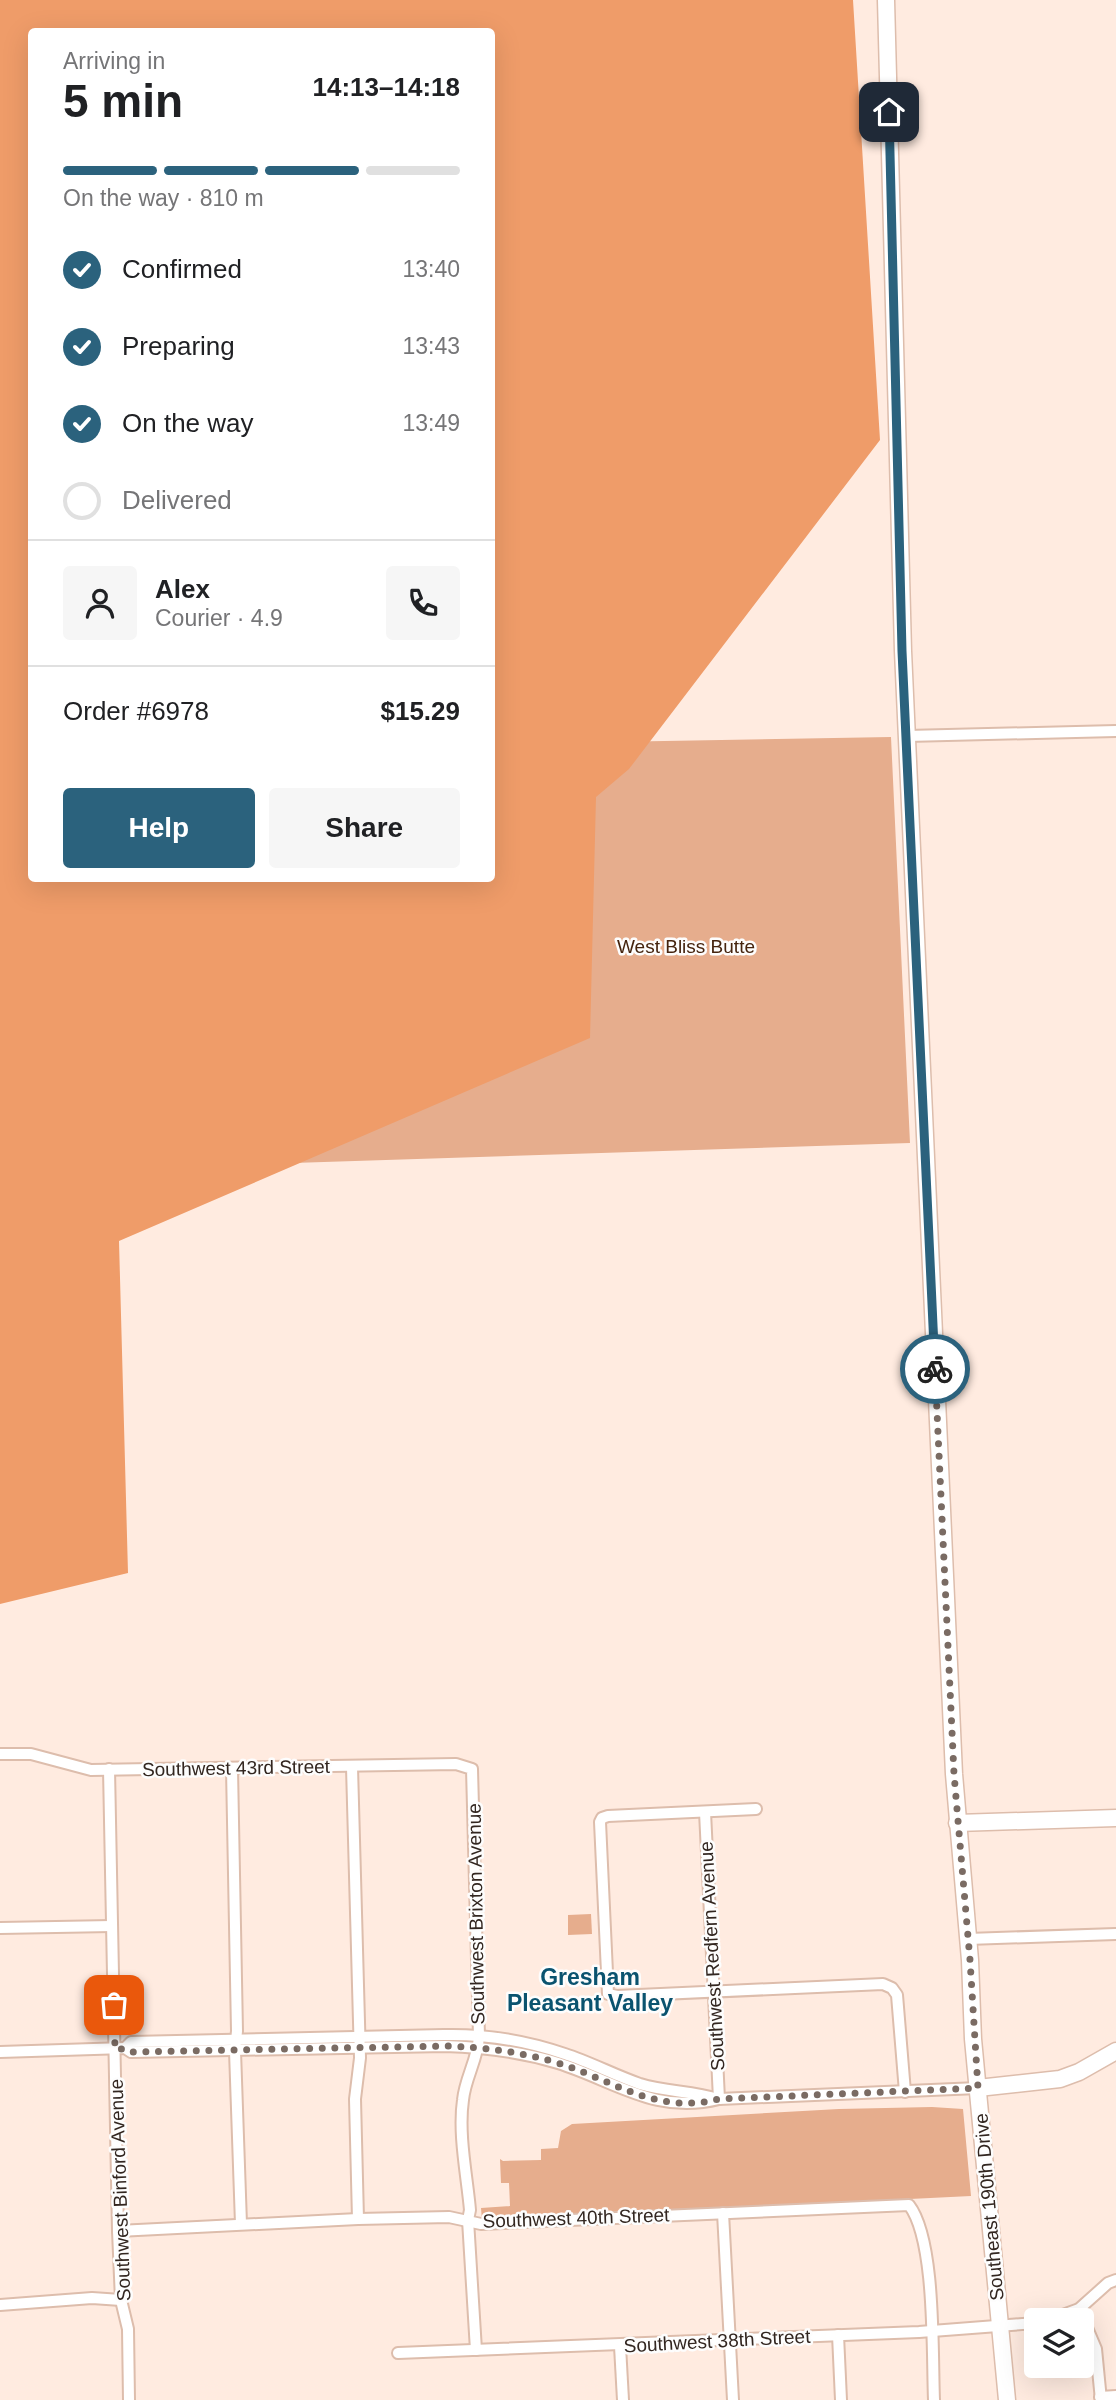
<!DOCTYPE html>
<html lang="en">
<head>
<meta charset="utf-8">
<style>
  :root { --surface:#fff; --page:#f6f6f6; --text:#202124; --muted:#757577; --line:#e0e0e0; --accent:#2b627d }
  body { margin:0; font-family:Arial,sans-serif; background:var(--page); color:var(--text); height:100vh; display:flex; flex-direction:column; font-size:26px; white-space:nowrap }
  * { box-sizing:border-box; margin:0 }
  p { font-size:23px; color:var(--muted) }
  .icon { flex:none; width:38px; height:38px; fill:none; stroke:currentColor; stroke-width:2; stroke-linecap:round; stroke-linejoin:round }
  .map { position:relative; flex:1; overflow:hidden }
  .details { position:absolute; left:28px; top:28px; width:467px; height:854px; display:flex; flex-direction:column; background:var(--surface); border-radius:7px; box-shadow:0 7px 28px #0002 }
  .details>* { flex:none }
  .buttons { position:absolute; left:1024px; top:2308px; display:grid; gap:14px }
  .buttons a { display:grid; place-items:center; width:70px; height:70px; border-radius:7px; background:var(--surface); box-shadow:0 7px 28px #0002; font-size:35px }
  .pin { position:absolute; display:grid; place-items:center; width:60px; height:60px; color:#fff; margin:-30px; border-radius:14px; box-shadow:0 4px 10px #0006 }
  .courier { position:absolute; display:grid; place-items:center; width:70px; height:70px; margin:-35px; border:5px solid #2b627d; border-radius:50%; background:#fff; color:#222; box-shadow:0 2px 9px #0007 }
  .overview em { font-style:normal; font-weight:800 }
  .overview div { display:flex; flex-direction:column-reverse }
  .overview { display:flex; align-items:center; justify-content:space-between; height:119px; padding:0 35px }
  h1 { font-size:46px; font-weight:800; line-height:52px }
  .bar { display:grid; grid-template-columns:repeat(4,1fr); gap:10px 7px; align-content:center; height:84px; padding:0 35px }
  .bar i { height:9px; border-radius:5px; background:var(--line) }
  .bar .active { background:var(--accent) }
  .bar p { grid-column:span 4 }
  .line { display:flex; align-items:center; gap:18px; padding:0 35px; border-top:2px solid var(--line) }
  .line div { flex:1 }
  .round { display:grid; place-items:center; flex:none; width:74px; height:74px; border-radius:7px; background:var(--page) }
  ol { padding:0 35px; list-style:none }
  li { display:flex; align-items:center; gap:21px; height:77px }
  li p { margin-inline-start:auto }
  li .icon { padding:7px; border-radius:50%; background:var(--accent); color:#fff; stroke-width:4 }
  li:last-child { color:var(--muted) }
  li i { width:38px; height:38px; border:4px solid var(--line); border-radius:50% }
  .cta { display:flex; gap:14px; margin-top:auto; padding:14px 35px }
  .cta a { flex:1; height:80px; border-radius:7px; background:var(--accent); color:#fff; font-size:28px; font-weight:800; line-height:80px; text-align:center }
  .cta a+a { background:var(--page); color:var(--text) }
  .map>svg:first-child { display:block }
  .green { fill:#e6ad8d }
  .forest { fill:#ef9c69; fill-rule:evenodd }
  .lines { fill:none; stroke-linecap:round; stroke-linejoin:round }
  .street-casing { stroke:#ddbdac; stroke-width:14 }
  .secondary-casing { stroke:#ddbdac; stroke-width:19 }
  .street { stroke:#fff; stroke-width:10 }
  .secondary { stroke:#fff; stroke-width:16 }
  .done { stroke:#7a6b63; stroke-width:7; stroke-dasharray:0 12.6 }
  .route { stroke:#2b627d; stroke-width:9 }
  .labels { text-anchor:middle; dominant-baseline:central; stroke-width:5; stroke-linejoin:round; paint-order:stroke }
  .park-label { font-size:19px; fill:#45240e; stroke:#fdfdfd }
  .street-label { font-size:19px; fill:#322620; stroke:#fdfdfd }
  .quarter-label { font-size:23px; font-weight:bold; fill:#0a536f; stroke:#fdfdfd }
</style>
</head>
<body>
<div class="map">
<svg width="1116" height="2400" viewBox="0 0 1116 2400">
  <rect width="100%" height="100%" fill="#ffebe0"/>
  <g class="green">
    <path d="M891 737 910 1143 103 1169 0 751 32 878H492V744Z"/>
    <path d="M591 1914 592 1934 568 1935V1915Z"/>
    <path d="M932 2107 963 2109 971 2196 482 2220 481 2208 510 2206 509 2183H501L500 2159 503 2161 541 2160V2149L558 2148 561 2131 572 2124 839 2109Z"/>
  </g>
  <path class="forest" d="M0 0H853L880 440 629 769 596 797 590 1038 119 1241 128 1573 0 1604ZM32 32H492V878H32Z"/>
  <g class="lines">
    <defs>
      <g id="street">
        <path d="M907 736 1116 731"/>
        <path d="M0 1754H31L91 1770 456 1764 472 1769 479 2036C478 2059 465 2078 463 2100 458 2134 467 2176 470 2210L468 2220 476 2350"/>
        <path d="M352 1767 360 2058 355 2099 358 2219"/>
        <path d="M109 1769 118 2231 121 2300 128 2329 129 2400"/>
        <path d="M232 1769 237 2031 235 2051 241 2224"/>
        <path d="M756 1809 608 1816 602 1818 600 1822 608 1994 617 1996 883 1984 892 1988 897 1995 905 2092"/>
        <path d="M705 1812 719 2099"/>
        <path d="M0 1928 112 1926"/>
        <path d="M968 1939 1116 1934"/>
        <path d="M125 2048 131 2042 444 2035C484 2034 527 2041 565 2054 590 2062 614 2075 640 2084 666 2092 692 2091 718 2099"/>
        <path d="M0 2052 125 2048 131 2052 445 2046C484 2047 521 2052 558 2063 615 2081 656 2115 719 2099L978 2088"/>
        <path d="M723 2213 733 2400"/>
        <path d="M118 2231 358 2219 449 2217 481 2224 909 2205C936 2240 932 2354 934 2400"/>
        <path d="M0 2305 92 2298 121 2300"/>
        <path d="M1079 2309 1096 2349 1101 2400"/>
        <path d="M1049 2320 1079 2309 1108 2283 1116 2280"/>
        <path d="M838 2335 841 2400"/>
        <path d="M620 2346 623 2400"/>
        <path d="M398 2353 919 2332 1036 2323"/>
        <path d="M1100 2397 1116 2396"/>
      </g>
      <g id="secondary">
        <path d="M886 0 903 651 954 1774 970 1960 973 2039 1007 2400"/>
        <path d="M957 1823 1116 1818"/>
        <path d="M978 2088 1060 2079 1079 2072 1116 2051"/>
      </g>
    </defs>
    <use href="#street" class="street-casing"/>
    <use href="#secondary" class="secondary-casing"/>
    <use href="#street" class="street"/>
    <use href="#secondary" class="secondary"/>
  </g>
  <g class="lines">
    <path class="done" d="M114 2005 115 2049H125L131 2052 445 2046C484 2047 521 2052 558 2063 615 2081 656 2115 719 2099L978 2088 970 1960 954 1774 935 1369"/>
    <path class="route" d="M889 112 902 651 935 1369"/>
  </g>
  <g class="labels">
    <g class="park-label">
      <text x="686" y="946">West Bliss Butte</text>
    </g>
    <g class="street-label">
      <text transform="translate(236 1768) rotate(-1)">Southwest 43rd Street</text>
      <text transform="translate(476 1914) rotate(-91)">Southwest Brixton Avenue</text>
      <text transform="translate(712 1956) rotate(-93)">Southwest Redfern Avenue</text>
      <text transform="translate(120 2190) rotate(-92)">Southwest Binford Avenue</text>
      <text transform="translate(989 2207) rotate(-95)">Southeast 190th Drive</text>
      <text transform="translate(576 2218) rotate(-2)">Southwest 40th Street</text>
      <text transform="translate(717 2341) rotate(-3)">Southwest 38th Street</text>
    </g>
    <g class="quarter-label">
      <text x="590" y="1977">Gresham<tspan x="590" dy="26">Pleasant Valley</tspan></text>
    </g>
  </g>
</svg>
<div class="buttons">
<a><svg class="icon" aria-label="layers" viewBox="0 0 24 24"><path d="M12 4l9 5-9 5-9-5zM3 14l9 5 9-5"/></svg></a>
</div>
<div class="pin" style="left:114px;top:2005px;background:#ea580c"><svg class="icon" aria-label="bag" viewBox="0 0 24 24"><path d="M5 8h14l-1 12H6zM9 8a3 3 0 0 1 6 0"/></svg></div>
<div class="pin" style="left:889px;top:112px;background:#1f2937"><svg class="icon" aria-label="home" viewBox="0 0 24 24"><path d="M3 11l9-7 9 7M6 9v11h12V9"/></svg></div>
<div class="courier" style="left:935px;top:1369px"><svg class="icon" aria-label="bike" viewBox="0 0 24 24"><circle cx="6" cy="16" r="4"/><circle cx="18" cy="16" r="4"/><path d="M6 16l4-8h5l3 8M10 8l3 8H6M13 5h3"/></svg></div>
<section class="details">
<div class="overview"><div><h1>5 min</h1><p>Arriving in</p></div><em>14:13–14:18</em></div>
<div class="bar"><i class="active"></i><i class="active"></i><i class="active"></i><i></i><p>On the way · 810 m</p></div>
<ol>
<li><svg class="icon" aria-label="check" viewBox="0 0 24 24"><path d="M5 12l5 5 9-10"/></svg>Confirmed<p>13:40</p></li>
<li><svg class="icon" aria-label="check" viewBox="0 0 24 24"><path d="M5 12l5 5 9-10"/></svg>Preparing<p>13:43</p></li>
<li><svg class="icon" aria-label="check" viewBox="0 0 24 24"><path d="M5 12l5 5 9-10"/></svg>On the way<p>13:49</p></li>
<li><i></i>Delivered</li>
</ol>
<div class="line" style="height:126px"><a class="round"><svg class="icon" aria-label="person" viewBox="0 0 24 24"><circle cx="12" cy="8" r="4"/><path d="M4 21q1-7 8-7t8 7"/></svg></a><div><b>Alex</b><p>Courier · 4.9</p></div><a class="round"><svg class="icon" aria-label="phone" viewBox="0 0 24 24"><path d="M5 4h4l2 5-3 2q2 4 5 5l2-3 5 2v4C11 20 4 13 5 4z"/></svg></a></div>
<div class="line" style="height:91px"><div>Order #6978</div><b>$15.29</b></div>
<div class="cta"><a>Help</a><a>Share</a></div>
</section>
</div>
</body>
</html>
